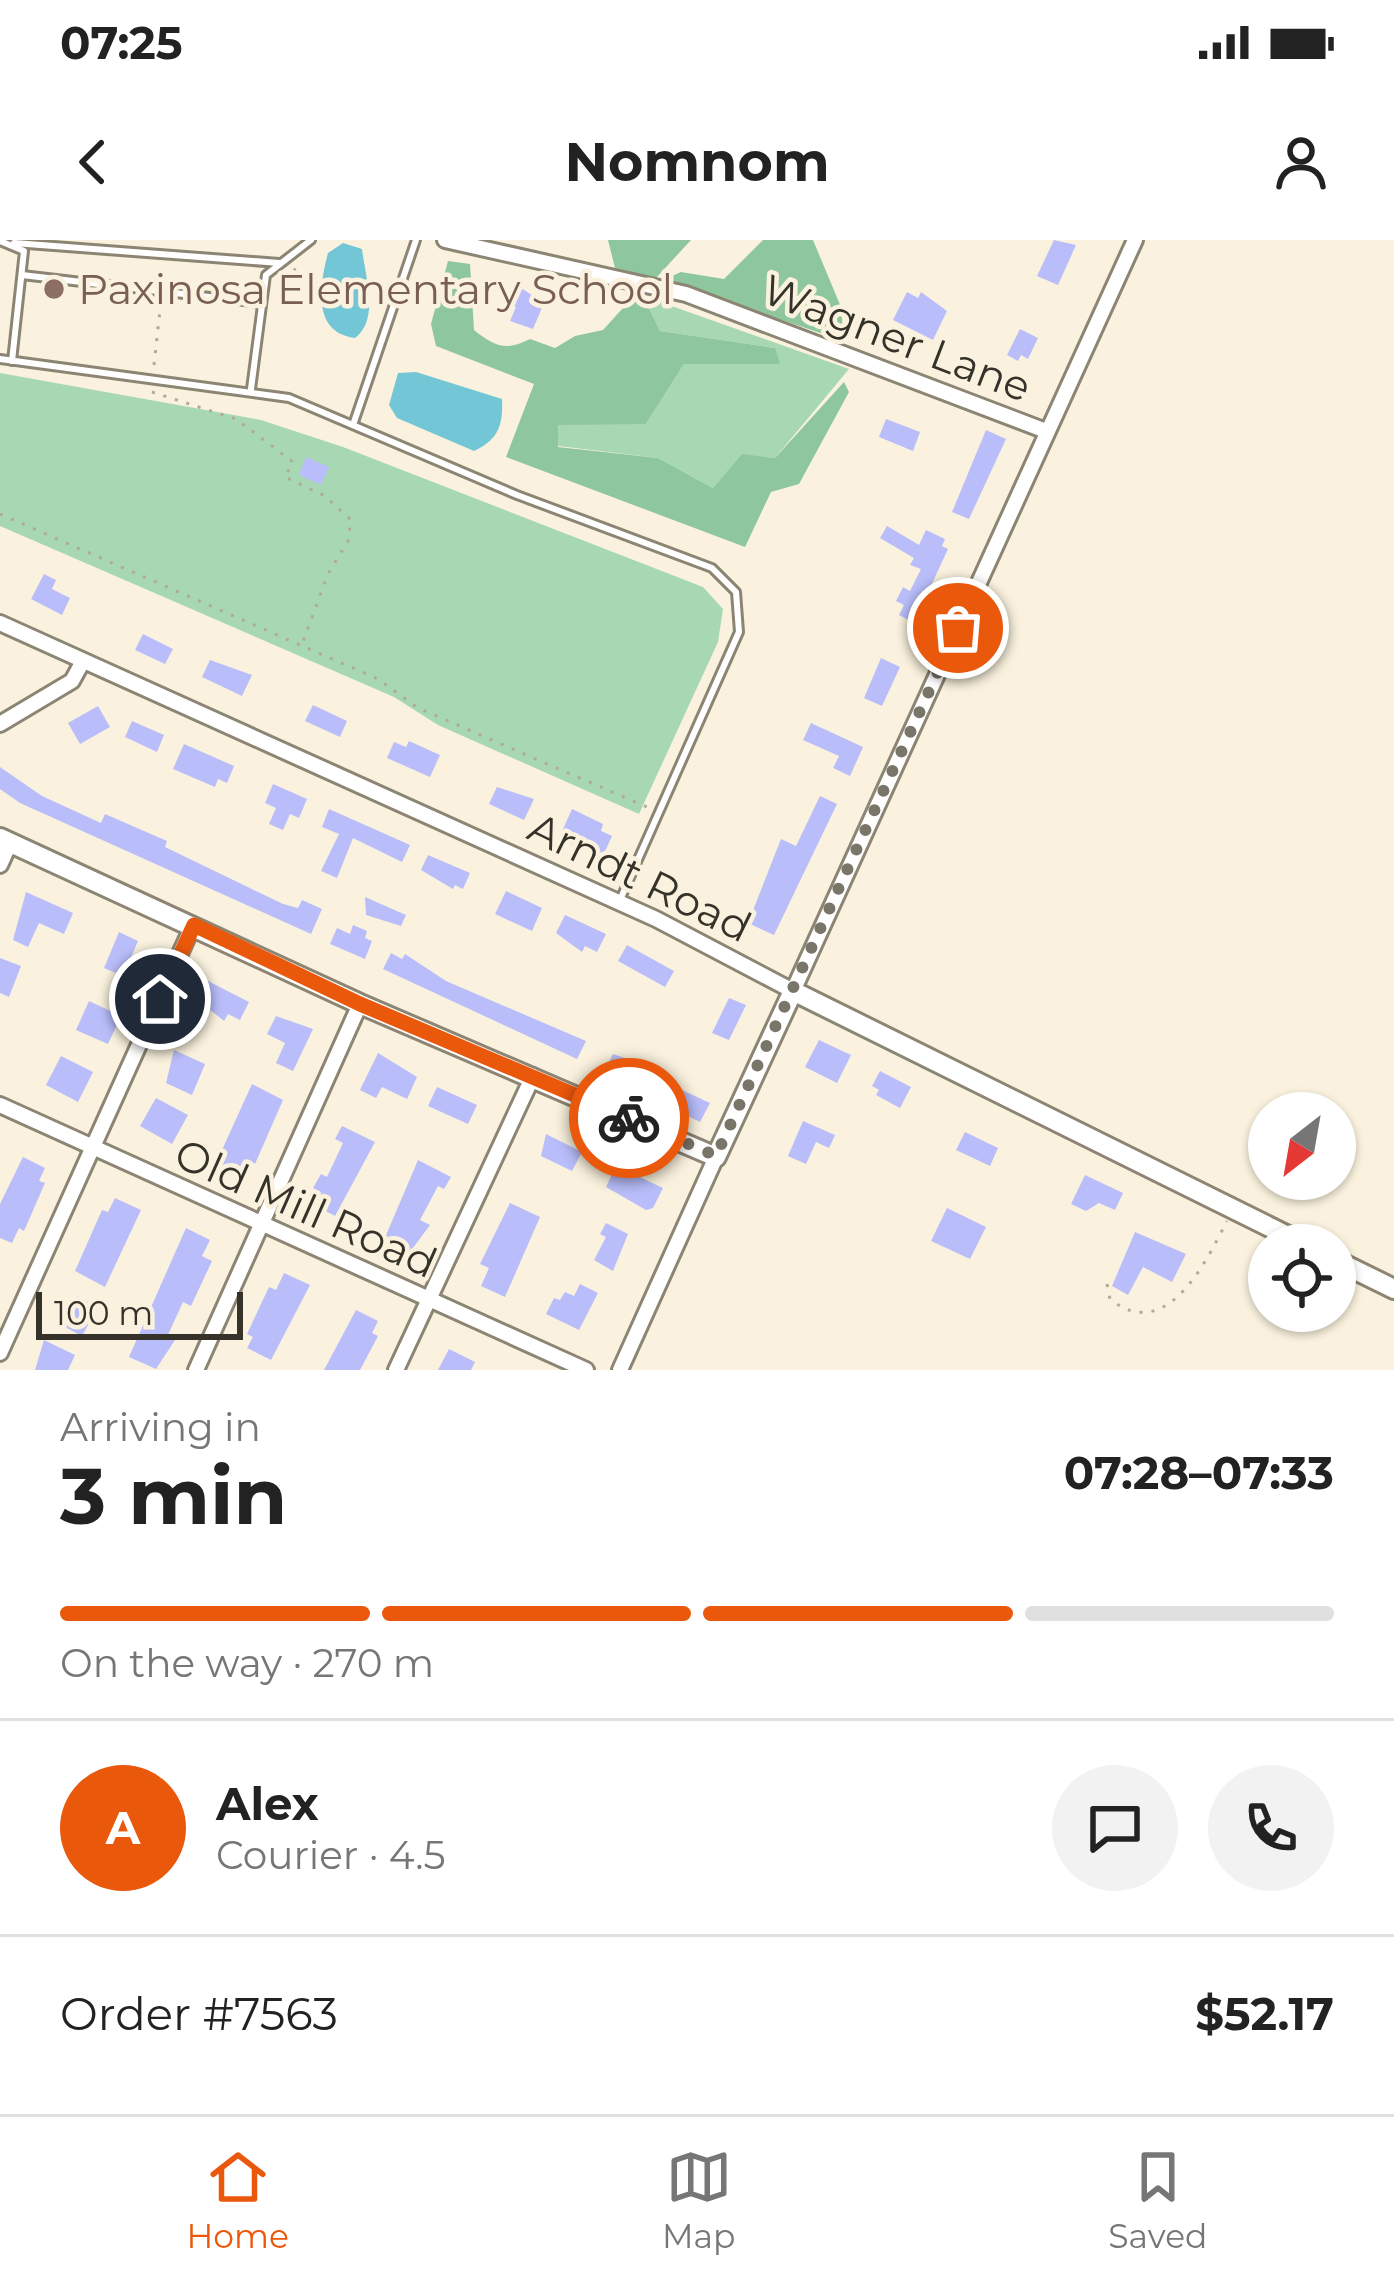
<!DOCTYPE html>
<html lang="en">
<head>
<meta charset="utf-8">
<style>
  :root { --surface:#fff; --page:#f2f2f2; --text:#222; --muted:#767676; --line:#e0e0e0; --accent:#ea580c }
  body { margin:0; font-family:Montserrat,sans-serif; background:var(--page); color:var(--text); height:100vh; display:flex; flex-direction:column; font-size:45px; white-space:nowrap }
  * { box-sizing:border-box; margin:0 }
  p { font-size:39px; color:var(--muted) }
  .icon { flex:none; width:66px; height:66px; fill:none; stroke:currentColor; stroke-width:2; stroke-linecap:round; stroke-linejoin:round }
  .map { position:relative; height:1130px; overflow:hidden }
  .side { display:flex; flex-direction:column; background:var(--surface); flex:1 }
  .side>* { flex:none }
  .needle { width:78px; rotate:211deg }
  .fabs { position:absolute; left:1248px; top:852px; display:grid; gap:24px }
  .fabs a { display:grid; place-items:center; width:108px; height:108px; border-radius:50%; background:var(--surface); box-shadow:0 3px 9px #0004; font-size:60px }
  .scale { position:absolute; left:36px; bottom:30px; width:207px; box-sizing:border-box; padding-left:12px; border:6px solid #35322a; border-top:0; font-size:33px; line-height:42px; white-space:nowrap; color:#35322a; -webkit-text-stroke:9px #faf2de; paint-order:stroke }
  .pin { position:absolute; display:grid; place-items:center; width:102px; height:102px; color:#fff; margin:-51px; border:6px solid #fff; border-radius:50%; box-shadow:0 3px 12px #0007 }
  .courier { position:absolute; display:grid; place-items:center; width:120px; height:120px; margin:-60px; border:9px solid #ea580c; border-radius:50%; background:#fff; color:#222; box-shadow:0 3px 15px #0007 }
  .head em { font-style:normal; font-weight:700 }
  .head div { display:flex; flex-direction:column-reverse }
  .head { display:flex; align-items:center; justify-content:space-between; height:204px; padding:0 60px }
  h1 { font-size:78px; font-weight:700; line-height:90px }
  .bar { display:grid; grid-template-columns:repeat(4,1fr); gap:18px 12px; align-content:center; height:144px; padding:0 60px }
  .bar i { height:15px; border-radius:9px; background:var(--line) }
  .bar .on { background:var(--accent) }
  .bar p { grid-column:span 4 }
  .line { display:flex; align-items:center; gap:30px; padding:0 60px; border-top:3px solid var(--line) }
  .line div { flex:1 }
  .round { display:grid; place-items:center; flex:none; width:126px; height:126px; border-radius:63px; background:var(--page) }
  .status { display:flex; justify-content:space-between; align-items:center; height:84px; padding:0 60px; background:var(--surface); direction:ltr }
  .status svg { height:33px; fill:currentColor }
  header { display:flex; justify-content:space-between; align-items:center; height:156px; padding:0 60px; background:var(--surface); font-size:54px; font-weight:700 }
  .menu { display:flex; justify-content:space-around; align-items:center; height:168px; border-top:3px solid var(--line); background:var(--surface); font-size:33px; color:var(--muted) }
  .menu a { display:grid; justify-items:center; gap:6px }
  .menu .on { color:var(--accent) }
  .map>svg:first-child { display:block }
  .green { fill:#a7d8b3 }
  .forest { fill:#8ec79d }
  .water { fill:#72c6d5 }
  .building { fill:#b9befa }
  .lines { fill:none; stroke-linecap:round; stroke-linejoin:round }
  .lane-casing { stroke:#8c8573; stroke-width:12 }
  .street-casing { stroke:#8c8573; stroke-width:20 }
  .secondary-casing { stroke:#8c8573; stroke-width:24 }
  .path { stroke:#b0aa9a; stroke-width:3; stroke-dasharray:3 9; stroke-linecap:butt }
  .lane { stroke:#fff; stroke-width:6 }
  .street { stroke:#fff; stroke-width:14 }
  .secondary { stroke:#fff; stroke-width:18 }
  .done { stroke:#7a7569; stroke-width:12; stroke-dasharray:0 21.6 }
  .route { stroke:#ea580c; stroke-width:15 }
  .education-dot { fill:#8d6e63; stroke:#faf2de; stroke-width:4.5 }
  .labels { text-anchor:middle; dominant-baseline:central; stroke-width:9; stroke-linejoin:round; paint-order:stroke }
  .education-label { font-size:42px; fill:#785e54; stroke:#faf2de; text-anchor:start }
  .street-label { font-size:42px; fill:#35322a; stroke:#faf2de }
</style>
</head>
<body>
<div class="status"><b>07:25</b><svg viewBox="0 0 49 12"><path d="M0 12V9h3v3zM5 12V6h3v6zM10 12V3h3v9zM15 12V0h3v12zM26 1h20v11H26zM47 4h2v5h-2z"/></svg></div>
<header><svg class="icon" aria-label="back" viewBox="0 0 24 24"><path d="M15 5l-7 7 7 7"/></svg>Nomnom<svg class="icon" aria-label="person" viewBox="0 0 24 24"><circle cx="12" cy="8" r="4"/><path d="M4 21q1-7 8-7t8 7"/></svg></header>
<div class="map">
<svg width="1394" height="1130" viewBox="0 0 1394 1130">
  <rect width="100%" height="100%" fill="#faf2de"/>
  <g class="green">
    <path d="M649 58 849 129 775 218 742 215 713 248 658 218 558 206 557 184H646L684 124 775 108 660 91 646 62Z"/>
    <path d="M0 133 261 180 343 207 703 347 723 369 718 402 639 574 438 485 394 457 0 286Z"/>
  </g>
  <g class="forest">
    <path d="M608 0H705H691L656 38 615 28Z"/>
    <path d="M763 0H813L841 67 844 101 663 40 681 32 724 39Z"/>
    <path d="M448 21 470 24 474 90C495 107 506 111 530 99L555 108 575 96 603 90 632 58 646 62 660 91 775 108 780 124H684L646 184 558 185V207L658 218 713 248 742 214 775 218 844 142 849 152 799 244 771 252 745 307 506 217 534 144 436 106 431 84Z"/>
  </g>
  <g class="water">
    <path d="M343 3 362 9C365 35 380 80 355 98 311 93 320 43 328 13Z"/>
    <path d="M416 132 502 159C503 185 499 199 474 211L397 178 389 165 398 133Z"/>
  </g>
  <g class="building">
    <path d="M1054 0 1076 5 1058 45 1037 36Z"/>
    <path d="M515 44 544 63 533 89 510 81 516 67 507 63Z"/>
    <path d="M907 52 918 58 921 52 947 71 933 100 893 80Z"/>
    <path d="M1020 89 1038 98 1028 119 1021 115 1018 121 1007 115Z"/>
    <path d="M886 179 920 192 913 211 879 197Z"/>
    <path d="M986 190 1006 199 969 279 952 272Z"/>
    <path d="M306 217 329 227 321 245 299 235Z"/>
    <path d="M887 286 919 305 926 290 945 299 942 306 948 309 929 350 935 353 918 385 899 375 904 365 896 361 903 347 910 351 921 329 910 325 914 318 880 298Z"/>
    <path d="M44 334 56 340 52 349 70 358 62 375 31 359Z"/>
    <path d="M143 394 173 409 165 424 135 410Z"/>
    <path d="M881 418 900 427 882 466 864 458Z"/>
    <path d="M210 420 252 435 242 456 202 437Z"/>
    <path d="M313 465 347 481 340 497 305 481Z"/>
    <path d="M98 466 110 487 80 504 68 483Z"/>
    <path d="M132 481 164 495 157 512 125 497Z"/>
    <path d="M811 483 863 507 850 536 833 528 839 516 803 500Z"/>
    <path d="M409 501 440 515 430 537 387 518 394 502 406 507Z"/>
    <path d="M184 504 234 526 227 543 218 539 215 547 173 529Z"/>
    <path d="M0 527 42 556 101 583 105 574 167 601 165 607 283 664 298 668 302 660 322 669 311 694 20 563 0 549Z"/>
    <path d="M273 544 307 559 299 578 290 574 283 590 269 584 276 568 265 563Z"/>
    <path d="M497 547 534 559 524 580 489 564Z"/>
    <path d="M820 556 837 564 774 695 748 683 781 599 796 606Z"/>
    <path d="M329 569 410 605 402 622 353 598 337 638 321 631 339 594 322 587Z"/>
    <path d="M572 569 603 584 601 591 612 596 602 618 559 598Z"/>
    <path d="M428 615 470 633 463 649 455 645 453 649 421 630Z"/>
    <path d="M506 651 542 668 532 691 495 674Z"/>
    <path d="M26 652 73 673 64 694 39 683 28 707 13 700Z"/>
    <path d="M365 657 406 675 401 686 366 675Z"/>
    <path d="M565 675 606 694 597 712 585 706 582 712 556 693Z"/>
    <path d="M353 685 367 691 365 698 372 701 365 719 330 704 337 688 350 694Z"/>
    <path d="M119 692 138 701 123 736 104 728Z"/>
    <path d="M627 705 674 731 665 747 618 721Z"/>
    <path d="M391 713 402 719 405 714 446 741 586 801 577 819 383 729Z"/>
    <path d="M0 718 21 726 9 757 0 753Z"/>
    <path d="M208 741 249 762 240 780 228 774 224 781 198 760Z"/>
    <path d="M729 758 746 765 729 800 712 793Z"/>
    <path d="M89 761 121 776 108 804 76 790Z"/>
    <path d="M276 776 313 789 293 831 276 823 285 803 267 794Z"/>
    <path d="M819 800 851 815 837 843 805 827Z"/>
    <path d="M174 810 205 824 192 855 166 843Z"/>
    <path d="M378 813 417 837 407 859 382 847 376 858 360 850Z"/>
    <path d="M613 814 651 827 640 850 604 832Z"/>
    <path d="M61 816 93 832 78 862 46 845Z"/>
    <path d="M880 831 911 847 900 868 876 855 879 850 872 846Z"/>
    <path d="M252 844 283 860 255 924 250 921 242 937 216 923Z"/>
    <path d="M437 847 477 865 468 884 428 866Z"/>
    <path d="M680 849 710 863 700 882 670 867Z"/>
    <path d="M156 858 188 875 172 904 140 886Z"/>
    <path d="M803 881 835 895 829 908 816 902 806 924 788 916Z"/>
    <path d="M342 886 375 902 335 976 314 965 321 952 313 948 321 934 327 937 343 903 335 899Z"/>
    <path d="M965 892 998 908 990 926 956 910Z"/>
    <path d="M546 894 582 912 572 931 541 916Z"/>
    <path d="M23 917 45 928 39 941 45 943 24 991 19 988 12 1003 0 998V964Z"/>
    <path d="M418 920 451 937 444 949 438 946 420 980 430 985 410 1012 384 1000Z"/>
    <path d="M616 926 663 948 653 968 646 970 606 947Z"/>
    <path d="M1085 935 1123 953 1115 970 1099 963 1086 971 1071 964Z"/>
    <path d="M115 958 141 970 105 1047 75 1031 102 970 108 972Z"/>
    <path d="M510 963 540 977 505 1057 481 1046 489 1028 480 1024Z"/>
    <path d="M947 968 986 987 970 1019 931 1001Z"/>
    <path d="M606 983 628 994 613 1031 594 1020 606 997 600 994Z"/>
    <path d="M186 988 210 1000 202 1016 212 1021 191 1066 183 1062 167 1097 175 1100 156 1129 129 1117Z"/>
    <path d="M1135 992 1186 1014 1172 1042 1143 1027 1128 1055 1112 1046Z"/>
    <path d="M284 1033 310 1045 271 1120 247 1108 253 1097 247 1094 269 1047 276 1050Z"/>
    <path d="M580 1044 598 1053 579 1090 546 1074 554 1058 560 1060 565 1052 574 1056Z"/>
    <path d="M77 1056 98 1067 82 1096 61 1085Z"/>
    <path d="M356 1070 378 1081 372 1093 378 1096 360 1130H324Z"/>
    <path d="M44 1100 75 1115 68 1130H35Z"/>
    <path d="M449 1109 475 1122 471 1130H438Z"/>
  </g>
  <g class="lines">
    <defs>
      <g id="lane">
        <path d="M0 1 24 11 12 121"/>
        <path d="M14 3 279 23"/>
        <path d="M22 35 261 63"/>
        <path d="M0 119 289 158 517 255 712 328 736 352 739 392 620 660"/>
        <path d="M251 149 266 35 311 0"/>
        <path d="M354 182 416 0"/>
      </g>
      <g id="street">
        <path d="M445 0 686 54 1046 191"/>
        <path d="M0 383 656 679 793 751 1135 0"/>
        <path d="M0 484 72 441 83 421"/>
        <path d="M0 625 10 603"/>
        <path d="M0 865 586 1130"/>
        <path d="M0 1113 193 685"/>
        <path d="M196 1130 360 764"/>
        <path d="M396 1130 533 836"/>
        <path d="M620 1130 716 917"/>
      </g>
      <g id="secondary">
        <path d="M0 598 360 764 716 917 793 751 1306 1005"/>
        <path d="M1335 1020 1394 1049"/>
      </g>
    </defs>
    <use href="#lane" class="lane-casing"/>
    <use href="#street" class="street-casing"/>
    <use href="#secondary" class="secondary-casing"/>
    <g class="path">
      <path d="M283 36 296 29"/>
      <path d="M154 125 161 61"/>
      <path d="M152 152 236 179 293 222 285 237 325 256 351 280 348 301 328 334 302 404"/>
      <path d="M0 274 378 439 418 468 647 567"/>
      <path d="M1107 1044 1110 1059C1166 1104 1205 1024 1227 981"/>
    </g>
    <use href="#lane" class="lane"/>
    <use href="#street" class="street"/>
    <use href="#secondary" class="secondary"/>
  </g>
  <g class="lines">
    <path class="done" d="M629 878 716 916 958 388"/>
    <path class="route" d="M160 759 194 685 360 764 629 878"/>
  </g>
  <circle class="education-dot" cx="54" cy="49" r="12"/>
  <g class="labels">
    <g class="education-label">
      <text x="78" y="49">Paxinosa Elementary School</text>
    </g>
    <g class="street-label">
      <text transform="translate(897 98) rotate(21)">Wagner Lane</text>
      <text transform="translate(640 637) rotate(26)">Arndt Road</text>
      <text transform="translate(306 968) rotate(24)">Old Mill Road</text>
    </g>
  </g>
</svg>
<div class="fabs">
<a><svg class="needle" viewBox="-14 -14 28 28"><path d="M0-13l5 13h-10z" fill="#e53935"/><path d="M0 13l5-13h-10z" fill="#767676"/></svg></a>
<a><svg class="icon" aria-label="locate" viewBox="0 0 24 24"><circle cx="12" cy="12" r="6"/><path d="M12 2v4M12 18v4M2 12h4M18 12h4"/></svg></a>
</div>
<div class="scale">100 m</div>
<div class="pin" style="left:958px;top:388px;background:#ea580c"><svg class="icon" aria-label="bag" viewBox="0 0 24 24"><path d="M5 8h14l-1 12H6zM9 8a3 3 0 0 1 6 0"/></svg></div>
<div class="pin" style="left:160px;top:759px;background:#1f2937"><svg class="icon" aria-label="home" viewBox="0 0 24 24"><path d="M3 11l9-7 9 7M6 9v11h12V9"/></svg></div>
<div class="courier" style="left:629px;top:878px"><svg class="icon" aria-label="bike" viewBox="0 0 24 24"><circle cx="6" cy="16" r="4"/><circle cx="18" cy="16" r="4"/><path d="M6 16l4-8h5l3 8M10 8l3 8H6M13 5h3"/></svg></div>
</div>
<section class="side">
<div class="head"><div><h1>3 min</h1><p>Arriving in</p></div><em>07:28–07:33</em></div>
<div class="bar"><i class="on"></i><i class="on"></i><i class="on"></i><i></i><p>On the way · 270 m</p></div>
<div class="line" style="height:216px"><b class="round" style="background:var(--accent);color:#fff">A</b><div><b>Alex</b><p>Courier · 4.5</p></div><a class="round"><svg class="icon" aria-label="chat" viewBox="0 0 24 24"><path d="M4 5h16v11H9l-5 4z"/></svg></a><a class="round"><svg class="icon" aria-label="phone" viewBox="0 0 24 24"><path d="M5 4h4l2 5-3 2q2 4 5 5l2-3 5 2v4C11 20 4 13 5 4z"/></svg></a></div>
<div class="line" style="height:156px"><div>Order #7563</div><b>$52.17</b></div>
</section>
<nav class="menu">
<a class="on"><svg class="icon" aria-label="home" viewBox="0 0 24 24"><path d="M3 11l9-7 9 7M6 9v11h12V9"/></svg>Home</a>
<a><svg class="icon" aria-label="map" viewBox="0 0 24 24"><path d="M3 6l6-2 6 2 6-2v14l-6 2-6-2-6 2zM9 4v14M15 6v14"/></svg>Map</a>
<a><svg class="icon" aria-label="saved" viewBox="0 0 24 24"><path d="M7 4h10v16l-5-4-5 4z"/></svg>Saved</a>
</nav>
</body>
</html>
